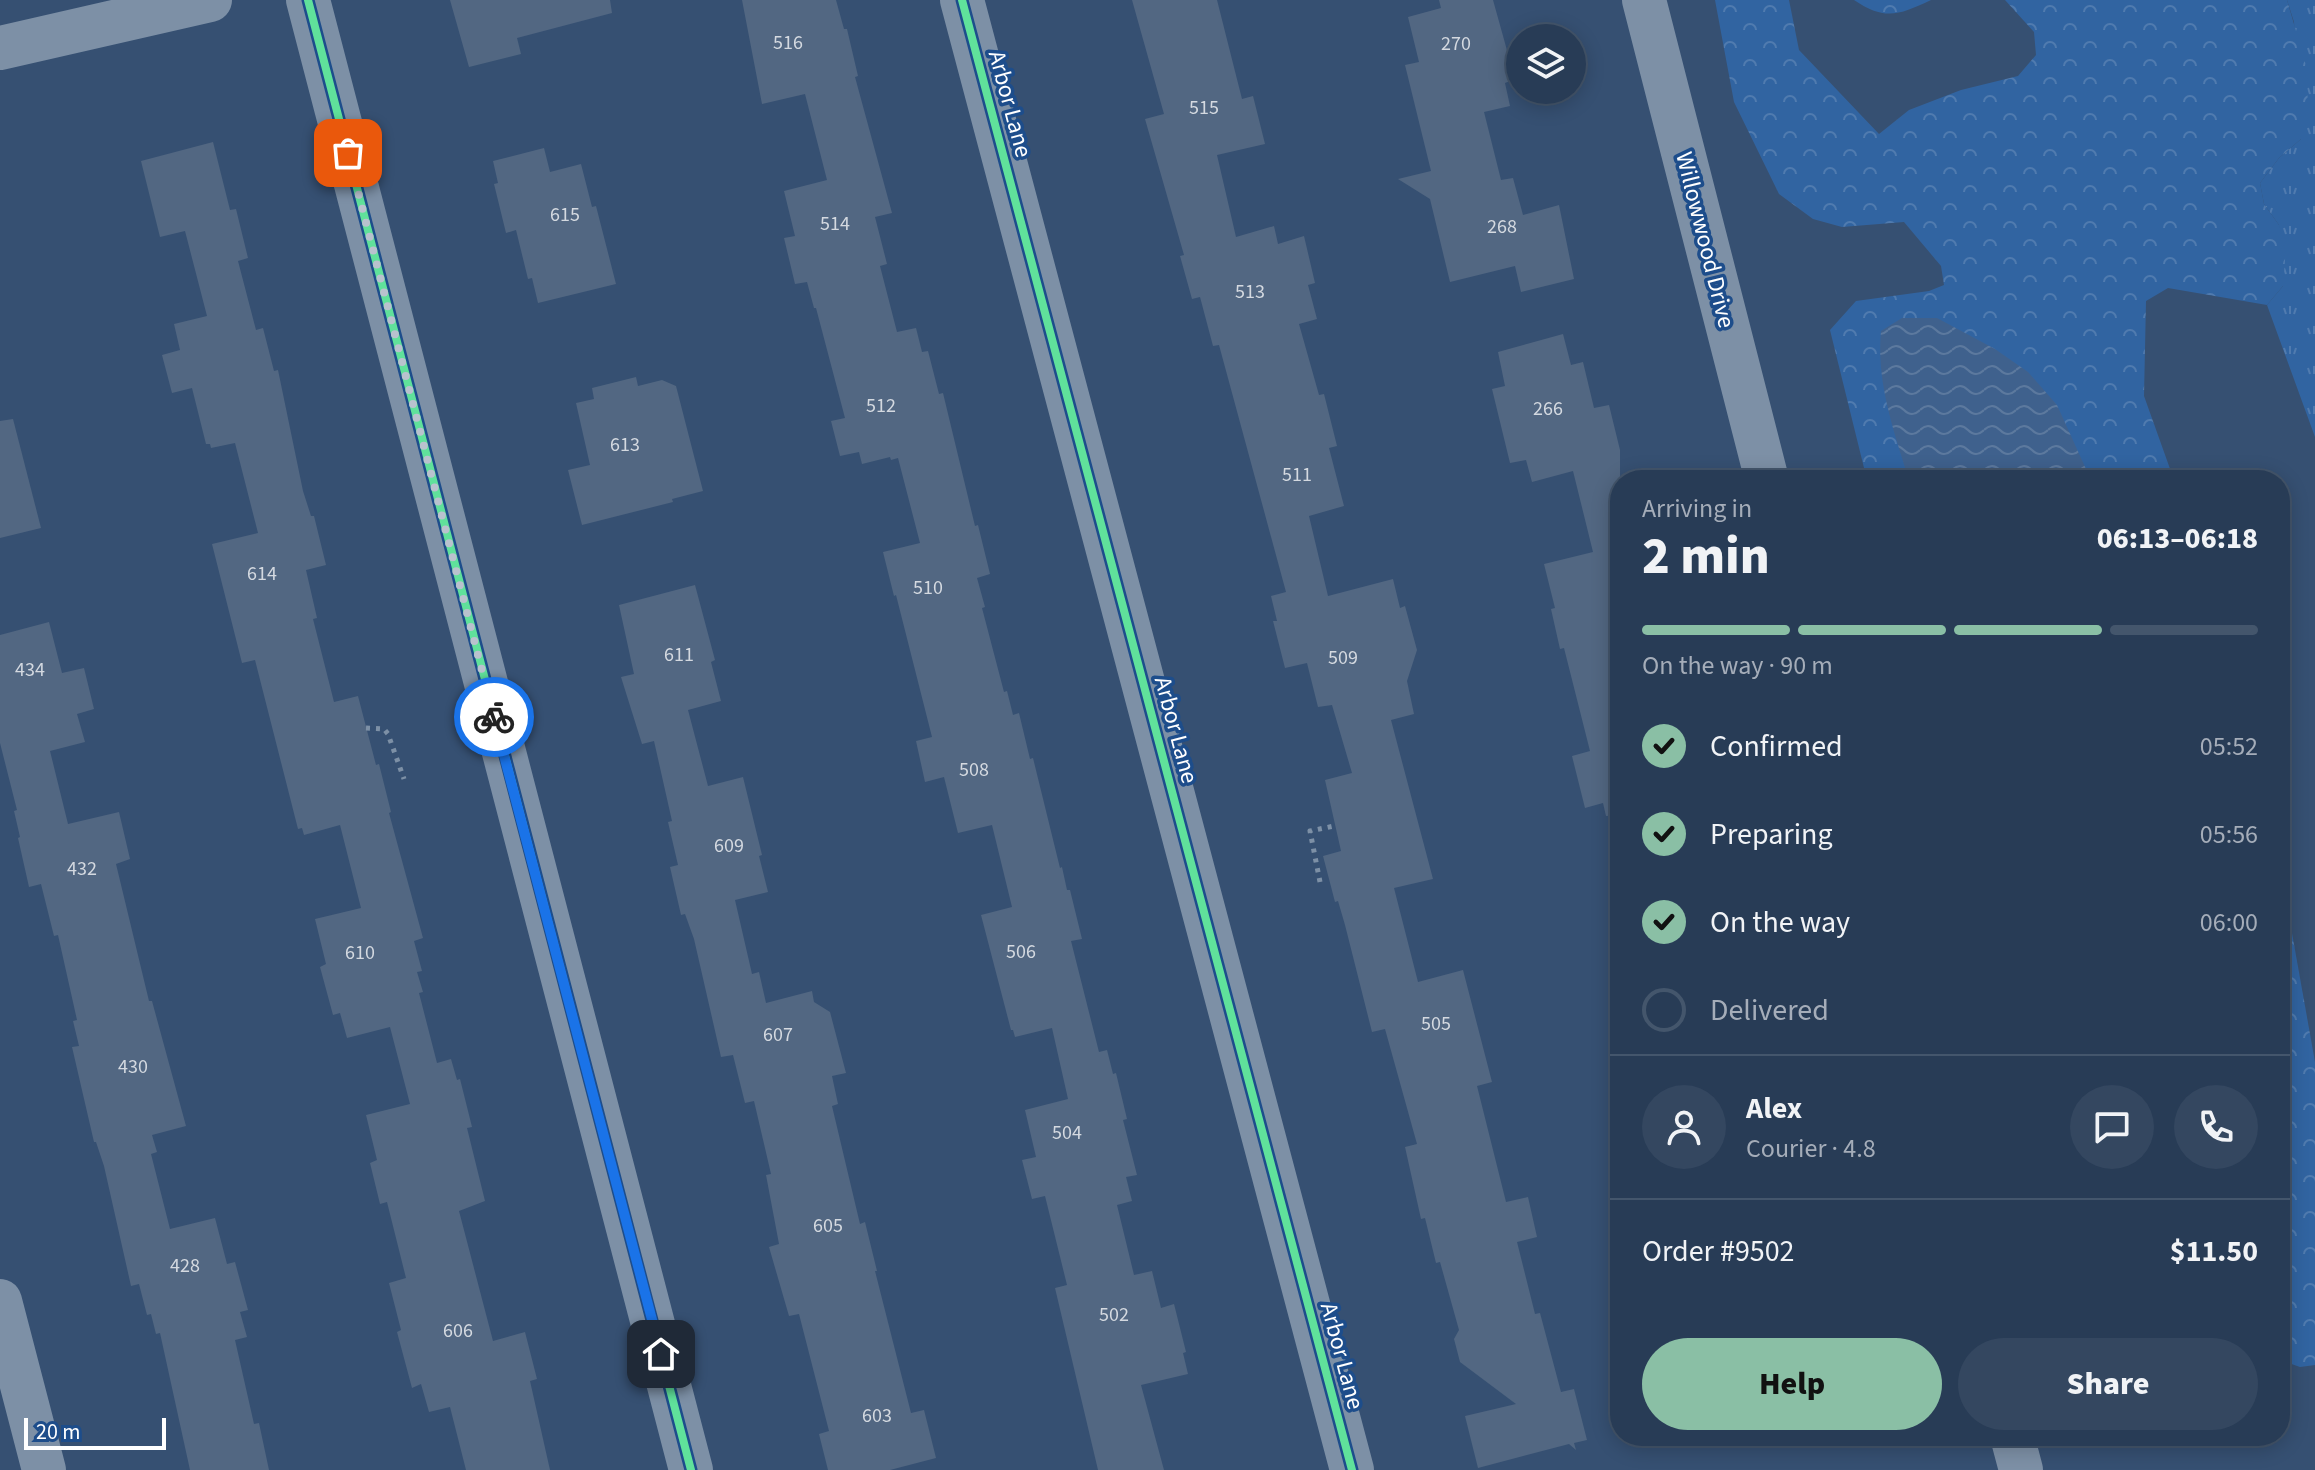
<!DOCTYPE html>
<html lang="en">
<head>
<meta charset="utf-8">
<style>
  :root { --surface:#283c56; --page:#344760; --text:#f1f3f6; --muted:#a5adb9; --line:#44566c; --accent:#8abfa5 }
  body { margin:0; font-family:"Source Sans 3",sans-serif; background:var(--page); color:var(--text); height:100vh; display:flex; flex-direction:column; font-size:30px; white-space:nowrap }
  * { box-sizing:border-box; margin:0 }
  p { font-size:26px; color:var(--muted) }
  .icon { flex:none; width:44px; height:44px; fill:none; stroke:currentColor; stroke-width:2; stroke-linecap:round; stroke-linejoin:round }
  .map { position:relative; flex:1; overflow:hidden }
  .sheet { position:absolute; left:1610px; top:470px; width:680px; height:976px; display:flex; flex-direction:column; background:var(--surface); border-radius:32px; box-shadow:0 4px 20px #0003,0 0 0 2px var(--line) }
  .sheet>* { flex:none }
  .tools { position:absolute; left:1506px; top:24px; display:grid; gap:16px }
  .tools a { display:grid; place-items:center; width:80px; height:80px; border-radius:50%; background:var(--surface); box-shadow:0 4px 20px #0003,0 0 0 2px var(--line); font-size:40px }
  .scale { position:absolute; left:24px; bottom:20px; width:142px; box-sizing:border-box; padding-left:8px; border:4px solid #fff; border-top:0; font-size:22px; line-height:28px; white-space:nowrap; color:#fff; -webkit-text-stroke:6px #1d4d8b; paint-order:stroke }
  .pin { position:absolute; display:grid; place-items:center; width:68px; height:68px; color:#fff; margin:-34px; border-radius:16px; box-shadow:0 4px 12px #0006 }
  .courier { position:absolute; display:grid; place-items:center; width:80px; height:80px; margin:-40px; border:6px solid #1a73e8; border-radius:50%; background:#fff; color:#222; box-shadow:0 2px 10px #0007 }
  .headline em { font-style:normal; font-weight:800 }
  .headline div { display:flex; flex-direction:column-reverse }
  .headline { display:flex; align-items:center; justify-content:space-between; height:136px; padding:0 32px }
  h1 { font-size:52px; font-weight:800; line-height:60px }
  .bar { display:grid; grid-template-columns:repeat(4,1fr); gap:12px 8px; align-content:center; height:96px; padding:0 32px }
  .bar i { height:10px; border-radius:6px; background:var(--line) }
  .bar .active { background:var(--accent) }
  .bar p { grid-column:span 4 }
  .line { display:flex; align-items:center; gap:20px; padding:0 32px; border-top:2px solid var(--line) }
  .line div { flex:1 }
  .round { display:grid; place-items:center; flex:none; width:84px; height:84px; border-radius:42px; background:var(--page) }
  ol { padding:0 32px; list-style:none }
  li { display:flex; align-items:center; gap:24px; height:88px }
  li p { margin-inline-start:auto }
  li .icon { padding:8px; border-radius:50%; background:var(--accent); color:#111; stroke-width:4 }
  li:last-child { color:var(--muted) }
  li i { width:44px; height:44px; border:4px solid var(--line); border-radius:50% }
  .button { display:flex; gap:16px; margin-top:auto; padding:16px 32px }
  .button a { flex:1; height:92px; border-radius:48px; background:var(--accent); color:#111; font-size:32px; font-weight:800; line-height:92px; text-align:center }
  .button a+a { background:var(--page); color:var(--text) }
  .map>svg:first-child { display:block }
  .grass { fill:url(#grass-tufts) }
  .forest { fill:url(#forest-crowns) }
  .water { fill:url(#water-waves) }
  .building { fill:#526782 }
  .lines { fill:none; stroke-linecap:round; stroke-linejoin:round }
  .path { stroke:#7d90a6; stroke-width:5; stroke-dasharray:4 6; stroke-linecap:butt }
  .minor { stroke:#7d90a6; stroke-width:44 }
  .cycleway-casing { stroke:#1d4d8b; stroke-width:13 }
  .cycleway { stroke:#60e19b; stroke-width:8 }
  .done { stroke:#b9c2ce; stroke-width:8; stroke-dasharray:0 14.4 }
  .route { stroke:#1a73e8; stroke-width:10 }
  .labels { text-anchor:middle; dominant-baseline:central; stroke-width:7; stroke-linejoin:round; paint-order:stroke }
  .number-label { font-size:20px; fill:#d4d9e0 }
  .street-label { font-size:24px; fill:#fff; stroke:#1d4d8b }
</style>
</head>
<body>
<div class="map">
<svg width="2315" height="1470" viewBox="0 0 2315 1470">
  <defs>
    <pattern id="grass-tufts" width="24" height="20" patternUnits="userSpaceOnUse" patternTransform="scale(2)"><rect width="24" height="20" fill="#3164a1"/><path d="M3 7l-1-3M5 7V3M7 7l1-3M15 17l-1-3M17 17v-4M19 17l1-3" fill="none" stroke="#507baf"/></pattern>
    <pattern id="forest-crowns" width="20" height="18" patternUnits="userSpaceOnUse" patternTransform="scale(2)"><rect width="20" height="18" fill="#3164a1"/><path d="M2 6a3 3 0 1 1 6 0M12 15a3 3 0 1 1 6 0" fill="none" stroke="#507baf"/></pattern>
    <pattern id="water-waves" width="16" height="10" patternUnits="userSpaceOnUse" patternTransform="scale(2)"><rect width="16" height="10" fill="#3f618d"/><path d="M0 5q4-4 8 0t8 0" fill="none" stroke="#5c799e"/></pattern>
  </defs>
  <rect width="100%" height="100%" fill="#365072"/>
  <path class="grass" d="M2287 0H2315V437L2267 305 2283 286 2279 225 2264 204 2260 183 2279 158 2301 139 2294 22Z"/>
  <g class="forest">
    <path d="M1715 0H1789L1799 50 1879 134 1909 110 1961 90 2018 76 2036 55 2034 32 2005 0H2287L2307 69 2308 115 2301 139 2279 158 2260 183 2264 204 2279 225 2286 247 2283 286 2267 305 2168 288 2146 301 2144 396 2174 480H1867L1830 330 1856 301 1929 291 1944 285 1941 266 1904 222 1842 227 1813 219 1779 194 1734 102Z"/>
    <path d="M1854 0H1931C1899 15 1885 21 1854 0Z"/>
    <path d="M2280 866 2315 1062V1365L2300 1367 2280 1360Z"/>
  </g>
  <path class="water" d="M1902 318H1937L1995 349 2028 372 2057 405 2091 480H1909C1894 432 1876 382 1881 331Z"/>
  <g class="building">
    <path d="M450 0H610L612 13 517 38 521 54 469 67Z"/>
    <path d="M742 0H836L844 29H847L858 76 855 77 892 213 875 217 887 264 880 266 897 332 916 328 922 352 928 351 939 394 943 393 975 526 978 525 990 574 977 578 985 607 982 608 1004 692 1007 691 1013 715 1019 713 1030 759 1033 758 1060 868 1062 867 1067 890H1070L1082 939 1071 941 1099 1052 1107 1050 1113 1074 1116 1073 1127 1119 1123 1120 1137 1175 1126 1177 1132 1201 1117 1205 1134 1275 1152 1271 1161 1308 1174 1304 1186 1352 1183 1353 1188 1374 1141 1385 1164 1470H1098L1055 1288 1067 1285 1045 1196 1032 1199 1022 1160 1036 1157 1025 1110 1068 1099 1052 1028 1015 1037 1013 1030H1011L981 915 1012 907 992 825 958 833 944 777 925 782 916 741 932 737 896 595 894 596 883 552 920 543 898 458 891 460 890 457 862 464 859 452 840 456 831 421 845 418 816 308H814L807 282 795 284 784 238 795 236 784 191 827 180 805 94 762 104Z"/>
    <path d="M1132 0H1217L1242 99 1253 96 1265 144 1217 155 1236 237 1274 226 1278 244 1304 236 1315 283 1308 285 1317 319 1299 324 1319 395 1324 394 1337 446 1329 448 1344 506 1309 516 1328 596 1393 579 1400 608 1405 606 1417 650 1407 681 1414 714 1391 720 1433 879 1394 888 1418 982 1463 970 1492 1082 1477 1086 1506 1202 1528 1197 1537 1237 1517 1242 1535 1314 1540 1313 1561 1392 1574 1389 1587 1440 1574 1443 1576 1450 1569 1444 1478 1468 1465 1416 1516 1404 1460 1362 1454 1339 1459 1330 1440 1262 1436 1263 1425 1218 1421 1219 1405 1147 1417 1144 1385 1029 1372 1032 1345 925 1338 901 1335 902 1323 856 1341 851 1325 780 1352 773 1332 705 1318 707 1307 663 1285 668 1273 621H1277L1271 596 1286 592 1219 345 1213 346 1200 297 1192 299 1180 256 1184 255 1145 119 1164 114Z"/>
    <path d="M1439 0H1493L1515 79 1505 83 1510 106 1484 112 1501 180 1513 178 1523 215 1559 205 1574 279 1521 292 1515 266 1450 282 1430 199 1398 179 1431 171 1405 65 1419 62 1408 17 1441 8Z"/>
    <path d="M213 142 230 210 236 209 248 258 238 261 256 330 263 328 274 371 278 370 303 491 311 516H314L326 565 306 570 317 618 313 619 334 702 358 696 376 765 379 764 391 812 389 813 423 938 414 941 422 971 417 972 423 992 419 993 437 1063 451 1059 457 1080 460 1079 472 1127 467 1128 485 1201 459 1211 493 1341 525 1332 537 1379 530 1381 550 1470H466L450 1407 429 1412 421 1384 412 1388 397 1332 401 1330 389 1283 406 1278 387 1202 380 1204 370 1163 377 1160 366 1115 410 1104 390 1027 347 1038 340 1013 333 1015 320 967 326 964 315 919 361 908 340 825 304 835 302 828 298 829 255 660 242 663 212 544 258 533 235 443 211 448 210 444H206L192 388 172 393 162 355 180 350 174 324 207 316 185 231 160 237 141 161Z"/>
    <path d="M544 148 550 172 581 164 592 207 596 206 616 284 538 303 532 278 528 279 516 230 506 233 494 184 498 183 493 161Z"/>
    <path d="M1563 334 1571 365 1583 362 1594 408 1609 405 1620 450V815L1606 816 1603 803 1585 808 1572 756 1590 751 1564 648 1560 649 1551 609 1555 608 1544 564 1593 552 1573 471 1532 482 1526 460 1510 463 1492 389 1505 386 1498 352Z"/>
    <path d="M636 377 638 386 662 380 676 386 703 491 672 499 673 502 582 525 568 470 590 465 576 403 594 399 592 388Z"/>
    <path d="M13 419 41 528 0 538V421Z"/>
    <path d="M695 585 715 660 711 662 721 701 688 710 708 786 743 777 762 855 759 856 768 892 735 900 752 974 759 972 766 1003 812 991 814 1002 830 1012 846 1073 832 1076 838 1104 832 1106 860 1224 865 1222 877 1271H875L911 1413 924 1410 936 1458 890 1470H828L819 1434 829 1431 799 1314 789 1316 769 1247 779 1244 766 1175 771 1174 754 1101 745 1103 733 1055 721 1057 694 939 685 914 681 915 670 867 678 865 668 822 672 821 654 741 642 744 621 677 634 674 619 605Z"/>
    <path d="M49 622 62 673 84 668 94 709 77 714 85 742 50 751 68 824 119 812 130 859 116 864 149 1001H152L186 1126 152 1135 157 1152 151 1154 170 1229 215 1218 227 1264 235 1262 248 1310 240 1312 247 1337 235 1340 254 1424 259 1423 269 1470H190L160 1333 156 1334 151 1314 147 1315 139 1284 131 1286 104 1166 96 1142H94L72 1047 79 1046 73 1021 77 1020 58 935 54 936 41 884 29 887 18 838 20 837 14 811 17 810 0 743V635Z"/>
  </g>
  <g class="lines">
    <g class="path">
      <path d="M366 728 384 729 388 734 404 779"/>
      <path d="M1320 882 1310 831 1334 826"/>
    </g>
    <g class="minor">
      <path d="M308 0 691 1470"/>
      <path d="M962 0 1352 1470"/>
      <path d="M1644 0 1767 480"/>
      <path d="M0 48 210 0"/>
      <path d="M0 1301 44 1470"/>
      <path d="M2012 1436 2021 1470"/>
    </g>
    <defs>
      <g id="cycleway">
        <path d="M308 0 691 1470"/>
        <path d="M962 0 1352 1470"/>
      </g>
    </defs>
    <use href="#cycleway" class="cycleway-casing"/>
    <use href="#cycleway" class="cycleway"/>
  </g>
  <g class="lines">
    <path class="done" d="M348 153 494 717"/>
    <path class="route" d="M494 717 661 1354"/>
  </g>
  <g class="labels">
    <g class="number-label">
      <text x="788" y="43">516</text>
      <text x="1456" y="44">270</text>
      <text x="1204" y="108">515</text>
      <text x="565" y="215">615</text>
      <text x="835" y="224">514</text>
      <text x="1502" y="227">268</text>
      <text x="1250" y="292">513</text>
      <text x="881" y="406">512</text>
      <text x="1548" y="409">266</text>
      <text x="625" y="445">613</text>
      <text x="1297" y="475">511</text>
      <text x="262" y="574">614</text>
      <text x="928" y="588">510</text>
      <text x="679" y="655">611</text>
      <text x="1343" y="658">509</text>
      <text x="30" y="670">434</text>
      <text x="974" y="770">508</text>
      <text x="729" y="846">609</text>
      <text x="82" y="869">432</text>
      <text x="1021" y="952">506</text>
      <text x="360" y="953">610</text>
      <text x="1436" y="1024">505</text>
      <text x="778" y="1035">607</text>
      <text x="133" y="1067">430</text>
      <text x="1067" y="1133">504</text>
      <text x="828" y="1226">605</text>
      <text x="185" y="1266">428</text>
      <text x="1114" y="1315">502</text>
      <text x="458" y="1331">606</text>
      <text x="877" y="1416">603</text>
    </g>
    <g class="street-label">
      <text transform="translate(1010 104) rotate(75)">Arbor Lane</text>
      <text transform="translate(1705 240) rotate(76)">Willowwood Drive</text>
      <text transform="translate(1176 730) rotate(75)">Arbor Lane</text>
      <text transform="translate(1342 1356) rotate(75)">Arbor Lane</text>
    </g>
  </g>
</svg>
<div class="tools">
<a><svg class="icon" aria-label="layers" viewBox="0 0 24 24"><path d="M12 4l9 5-9 5-9-5zM3 14l9 5 9-5"/></svg></a>
</div>
<div class="scale">20 m</div>
<div class="pin" style="left:348px;top:153px;background:#ea580c"><svg class="icon" aria-label="bag" viewBox="0 0 24 24"><path d="M5 8h14l-1 12H6zM9 8a3 3 0 0 1 6 0"/></svg></div>
<div class="pin" style="left:661px;top:1354px;background:#1f2937"><svg class="icon" aria-label="home" viewBox="0 0 24 24"><path d="M3 11l9-7 9 7M6 9v11h12V9"/></svg></div>
<div class="courier" style="left:494px;top:717px"><svg class="icon" aria-label="bike" viewBox="0 0 24 24"><circle cx="6" cy="16" r="4"/><circle cx="18" cy="16" r="4"/><path d="M6 16l4-8h5l3 8M10 8l3 8H6M13 5h3"/></svg></div>
<section class="sheet">
<div class="headline"><div><h1>2 min</h1><p>Arriving in</p></div><em>06:13–06:18</em></div>
<div class="bar"><i class="active"></i><i class="active"></i><i class="active"></i><i></i><p>On the way · 90 m</p></div>
<ol>
<li><svg class="icon" aria-label="check" viewBox="0 0 24 24"><path d="M5 12l5 5 9-10"/></svg>Confirmed<p>05:52</p></li>
<li><svg class="icon" aria-label="check" viewBox="0 0 24 24"><path d="M5 12l5 5 9-10"/></svg>Preparing<p>05:56</p></li>
<li><svg class="icon" aria-label="check" viewBox="0 0 24 24"><path d="M5 12l5 5 9-10"/></svg>On the way<p>06:00</p></li>
<li><i></i>Delivered</li>
</ol>
<div class="line" style="height:144px"><a class="round"><svg class="icon" aria-label="person" viewBox="0 0 24 24"><circle cx="12" cy="8" r="4"/><path d="M4 21q1-7 8-7t8 7"/></svg></a><div><b>Alex</b><p>Courier · 4.8</p></div><a class="round"><svg class="icon" aria-label="chat" viewBox="0 0 24 24"><path d="M4 5h16v11H9l-5 4z"/></svg></a><a class="round"><svg class="icon" aria-label="phone" viewBox="0 0 24 24"><path d="M5 4h4l2 5-3 2q2 4 5 5l2-3 5 2v4C11 20 4 13 5 4z"/></svg></a></div>
<div class="line" style="height:104px"><div>Order #9502</div><b>$11.50</b></div>
<div class="button"><a>Help</a><a>Share</a></div>
</section>
</div>
</body>
</html>
